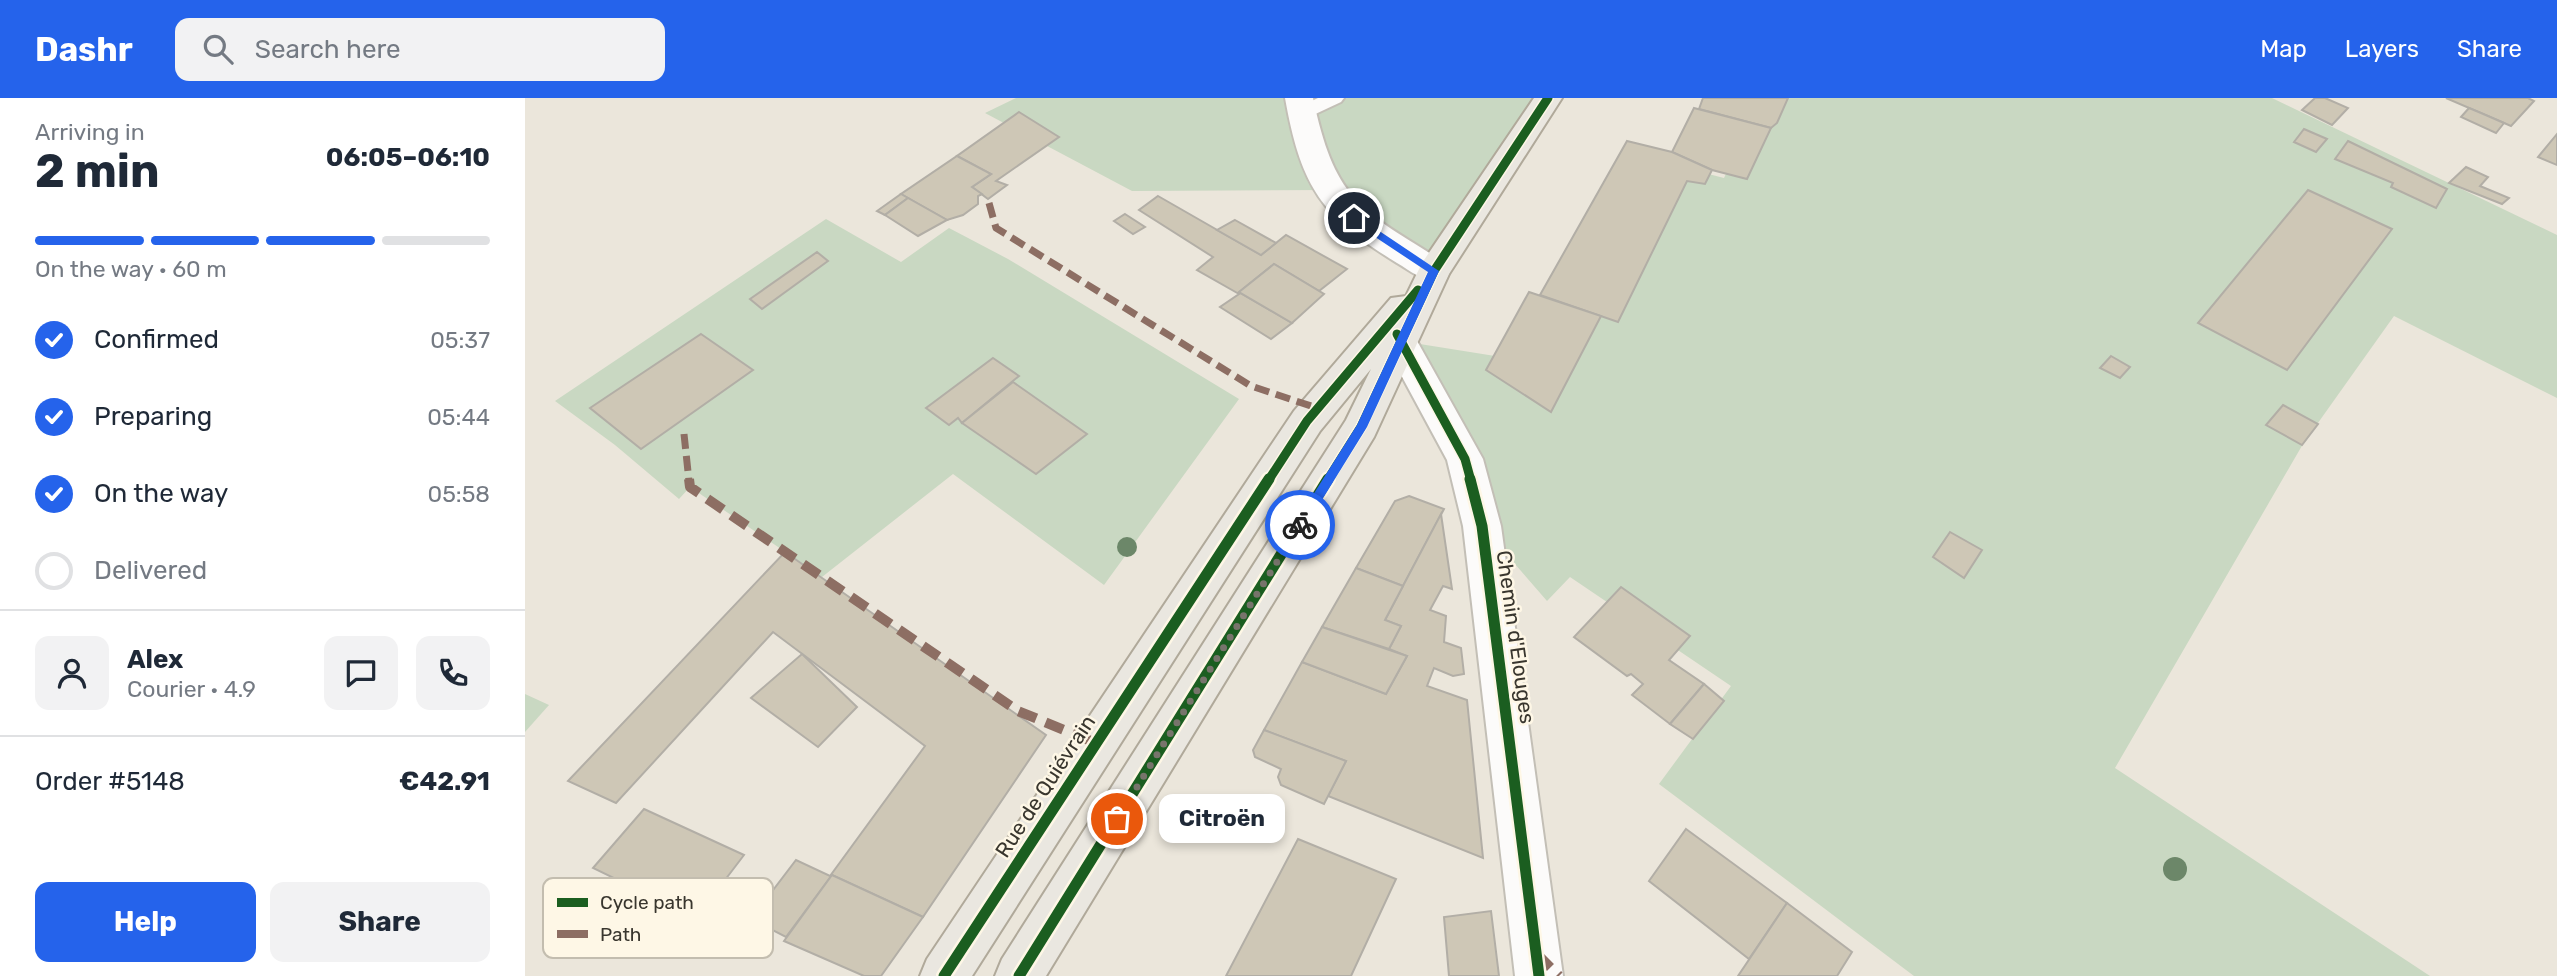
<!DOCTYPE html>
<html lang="en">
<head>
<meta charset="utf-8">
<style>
  :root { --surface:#fff; --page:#f2f2f3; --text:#1f2937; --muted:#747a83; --line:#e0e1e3; --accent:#2563eb }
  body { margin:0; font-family:Rubik,sans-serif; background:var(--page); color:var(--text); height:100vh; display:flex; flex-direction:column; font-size:26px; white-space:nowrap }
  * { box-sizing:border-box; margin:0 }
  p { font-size:23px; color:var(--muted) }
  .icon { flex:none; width:38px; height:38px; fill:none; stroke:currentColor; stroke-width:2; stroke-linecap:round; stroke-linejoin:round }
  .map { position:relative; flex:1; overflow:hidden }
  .details { display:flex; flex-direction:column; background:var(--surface); width:525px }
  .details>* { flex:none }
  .pin { position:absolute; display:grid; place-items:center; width:60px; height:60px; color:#fff; margin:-30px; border:4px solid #fff; border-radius:50%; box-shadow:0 2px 7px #0007 }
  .courier { position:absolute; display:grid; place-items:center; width:70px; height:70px; margin:-35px; border:5px solid #2563eb; border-radius:50%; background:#fff; color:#222; box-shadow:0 2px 9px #0007 }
  .bubble { position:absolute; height:49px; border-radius:14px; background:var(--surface); box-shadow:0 4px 10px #0003; font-size:23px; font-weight:700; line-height:49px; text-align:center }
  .overview em { font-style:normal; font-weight:700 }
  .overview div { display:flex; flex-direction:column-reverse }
  .overview { display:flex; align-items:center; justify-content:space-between; height:119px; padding:0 35px }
  h1 { font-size:46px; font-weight:700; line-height:52px }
  .bar { display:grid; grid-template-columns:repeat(4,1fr); gap:10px 7px; align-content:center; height:84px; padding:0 35px }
  .bar i { height:9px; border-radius:5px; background:var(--line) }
  .bar .selected { background:var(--accent) }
  .bar p { grid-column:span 4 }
  .line { display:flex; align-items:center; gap:18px; padding:0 35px; border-top:2px solid var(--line) }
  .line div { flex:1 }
  .round { display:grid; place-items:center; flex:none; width:74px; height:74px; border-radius:14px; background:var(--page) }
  ol { padding:0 35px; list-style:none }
  li { display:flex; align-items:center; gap:21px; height:77px }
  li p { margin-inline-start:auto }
  li .icon { padding:7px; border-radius:50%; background:var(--accent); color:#fff; stroke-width:4 }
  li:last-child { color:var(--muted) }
  li i { width:38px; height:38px; border:4px solid var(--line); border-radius:50% }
  .action { display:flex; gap:14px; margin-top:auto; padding:14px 35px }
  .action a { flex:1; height:80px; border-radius:14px; background:var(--accent); color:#fff; font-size:28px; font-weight:700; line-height:80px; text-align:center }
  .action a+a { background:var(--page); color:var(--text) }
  header { display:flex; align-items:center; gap:42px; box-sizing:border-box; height:98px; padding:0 35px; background:var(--accent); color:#fff }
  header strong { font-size:33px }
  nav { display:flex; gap:38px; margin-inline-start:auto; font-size:24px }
  .search { width:490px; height:63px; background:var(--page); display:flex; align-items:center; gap:18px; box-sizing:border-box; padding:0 24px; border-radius:14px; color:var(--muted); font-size:26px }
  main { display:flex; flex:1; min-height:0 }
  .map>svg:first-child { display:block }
  .green { fill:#c9d8c2 }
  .building { fill:#cec7b6; stroke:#b2aea6; stroke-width:2 }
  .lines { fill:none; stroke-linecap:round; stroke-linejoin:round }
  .lane-casing { stroke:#c3bfb6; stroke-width:4 }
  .street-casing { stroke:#c3bfb6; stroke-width:4 }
  .primary-casing { stroke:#b0a99a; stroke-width:4 }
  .lane { fill:#fcfbfa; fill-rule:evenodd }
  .street { fill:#fcfbfa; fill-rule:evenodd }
  .primary { fill:#eae7e0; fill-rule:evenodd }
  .quiet-far1 { stroke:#8d6e63; stroke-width:7; stroke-dasharray:15 7; stroke-linecap:butt }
  .quiet { stroke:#8d6e63; stroke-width:10; stroke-dasharray:19 10; stroke-linecap:butt }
  .cycleway-far1-casing { stroke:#fef7e6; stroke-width:12 }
  .cycleway-casing { stroke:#fef7e6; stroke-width:16 }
  .cycleway-far1 { stroke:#1b5e20; stroke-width:9 }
  .cycleway { stroke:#1b5e20; stroke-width:11 }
  .tree { fill:#6c8769 }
  .route { fill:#2563eb }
  .done { stroke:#77746b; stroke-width:7; stroke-dasharray:0 12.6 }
  .labels { text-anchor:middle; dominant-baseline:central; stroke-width:5; stroke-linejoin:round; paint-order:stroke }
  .street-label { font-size:21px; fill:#39362e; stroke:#fef7e6 }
  .key { fill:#fef7e6; stroke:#c3bdaf; stroke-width:2 }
  .key-label { font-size:19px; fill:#39362e }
</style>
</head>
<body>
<header>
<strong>Dashr</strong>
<div class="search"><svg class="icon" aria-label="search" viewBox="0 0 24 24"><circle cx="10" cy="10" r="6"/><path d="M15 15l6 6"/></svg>Search here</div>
<nav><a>Map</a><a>Layers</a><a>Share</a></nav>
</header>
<main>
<section class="details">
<div class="overview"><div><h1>2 min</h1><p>Arriving in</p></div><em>06:05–06:10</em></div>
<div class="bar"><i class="selected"></i><i class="selected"></i><i class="selected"></i><i></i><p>On the way · 60 m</p></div>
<ol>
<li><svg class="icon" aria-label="check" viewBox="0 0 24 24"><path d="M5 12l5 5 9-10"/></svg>Confirmed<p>05:37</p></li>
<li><svg class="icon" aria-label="check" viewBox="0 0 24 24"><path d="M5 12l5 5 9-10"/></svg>Preparing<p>05:44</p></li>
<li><svg class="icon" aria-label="check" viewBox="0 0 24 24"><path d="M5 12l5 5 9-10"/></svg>On the way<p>05:58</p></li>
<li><i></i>Delivered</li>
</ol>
<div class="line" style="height:126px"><a class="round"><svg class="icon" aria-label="person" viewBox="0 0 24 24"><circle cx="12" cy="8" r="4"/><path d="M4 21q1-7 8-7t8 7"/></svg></a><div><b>Alex</b><p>Courier · 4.9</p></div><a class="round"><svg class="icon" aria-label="chat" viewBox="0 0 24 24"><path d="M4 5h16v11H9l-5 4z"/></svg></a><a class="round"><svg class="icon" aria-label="phone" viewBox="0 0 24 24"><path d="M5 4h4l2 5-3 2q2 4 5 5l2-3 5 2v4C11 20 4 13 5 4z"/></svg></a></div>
<div class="line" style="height:91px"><div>Order #5148</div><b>€42.91</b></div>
<div class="action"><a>Help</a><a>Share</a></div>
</section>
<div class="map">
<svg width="2032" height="878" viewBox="0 0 2032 878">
  <rect width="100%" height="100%" fill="#ebe6db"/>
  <g class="green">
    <path d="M491 0H774L777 14 809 0H1023L909 173 805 92 607 93 460 15Z"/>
    <path d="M1256 0H1747L2032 137V300L1869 218 1778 346 1590 670 1905 878H1389L1134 686 1206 588 1045 479 1022 503 957 428 876 243 970 258 1032 295 1077 203 1164 71 1199 80 1205 67 1224 71Z"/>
    <path d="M301 121 376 164 424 130 483 161 714 301 579 487 428 376 297 479 165 389 154 401 90 347 30 303Z"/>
    <path d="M0 596 24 607 0 634Z"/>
  </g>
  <g class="building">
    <path d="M1178 0H1263L1252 25 1246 30 1174 11Z"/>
    <path d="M1790 0H1800L1823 10 1807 27 1777 12Z"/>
    <path d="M1921 0H2003L2009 3 1986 28Z"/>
    <path d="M1169 10 1246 30 1222 81 1187 72 1147 54Z"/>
    <path d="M1944 10 1956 15 1979 25 1971 35 1936 19Z"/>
    <path d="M494 14 534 39 471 83 482 87 463 101 447 89 466 76 432 58Z"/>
    <path d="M1779 31 1802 41 1791 54 1769 44Z"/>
    <path d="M2032 36V67L2013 59Z"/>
    <path d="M1102 43 1147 54 1187 72 1180 86 1162 83 1093 224 1015 197Z"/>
    <path d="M1823 43 1922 91 1911 110 1866 89 1868 85 1810 61Z"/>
    <path d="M432 58 466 76 447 89 457 96 453 98V106L438 117 422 122 376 96Z"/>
    <path d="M1941 69 1963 79 1955 88 1984 100 1977 106 1924 85Z"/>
    <path d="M1783 92 1867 131 1762 272 1673 225Z"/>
    <path d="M376 96 383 100 360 117 352 113Z"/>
    <path d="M633 98 736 157 761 137 822 171 794 193 749 166 714 194 767 225 746 241 695 209 714 196 672 172 688 159 614 112Z"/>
    <path d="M383 100 422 122 393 138 360 117Z"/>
    <path d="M600 116 620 129 608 136 589 123Z"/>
    <path d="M710 122 751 145 736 157 692 132Z"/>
    <path d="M292 154 303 163 237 211 225 201Z"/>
    <path d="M749 166 799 196 767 225 714 194Z"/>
    <path d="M1004 194 1076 218 1026 314 961 272Z"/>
    <path d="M176 236 228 272 116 351 65 310Z"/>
    <path d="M1586 258 1605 269 1595 280 1575 270Z"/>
    <path d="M468 260 494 278 437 325 433 320 424 327 401 310Z"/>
    <path d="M488 284 562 336 511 376 437 325Z"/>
    <path d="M1758 307 1793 326 1777 347 1741 327Z"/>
    <path d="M884 398 919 411 878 488 831 470 870 403Z"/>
    <path d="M916 416 927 491 918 488 905 512 921 518 919 544 936 550 939 576 928 578 909 570 902 588 942 602 958 760 803 698 821 663 739 632 777 564 861 596 882 558 864 551 876 528 860 522Z"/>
    <path d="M1425 434 1457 452 1439 480 1408 459Z"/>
    <path d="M260 454 521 637 398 819 307 777 261 839 226 821 271 762 305 778 400 648 248 534 91 705 43 683Z"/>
    <path d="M831 470 878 488 860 522 876 528 864 551 797 529Z"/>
    <path d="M1096 489 1165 538 1144 562 1179 586 1145 626 1107 597 1118 586 1106 576 1102 578 1049 539Z"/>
    <path d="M797 529 882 558 861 596 777 564Z"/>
    <path d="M277 556 332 609 293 649 226 600Z"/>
    <path d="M1179 586 1199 603 1168 641 1145 626Z"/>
    <path d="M739 632 821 663 799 706 756 687 753 679 756 671 730 659 728 652Z"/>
    <path d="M119 711 219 757 171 820 68 770Z"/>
    <path d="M1161 731 1262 805 1224 861 1124 783Z"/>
    <path d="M773 741 871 781 826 878H701Z"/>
    <path d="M307 777 398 819 356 878H339L259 843Z"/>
    <path d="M1262 805 1327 854 1312 878H1213Z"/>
    <path d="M966 813 974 878H924L919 819Z"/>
  </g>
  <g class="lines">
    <defs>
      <path id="lane" d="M793 0H819L816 4 784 19H770L767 15 770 11Z"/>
      <g id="street">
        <path d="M760 0H788C810 104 836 112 921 165L925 173 921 181C901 187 889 175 872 165 796 118 776 89 760 0Z"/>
        <path d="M865 213 877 216 958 361 976 428 1038 878H990L938 428 922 362 848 225 853 216Z"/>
      </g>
      <path id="primary" d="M1009 0H1037L924 176 849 339 521 878H470L477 861 821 322 846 271 795 333 447 878H395L402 861 769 313 866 200 881 198 897 165Z"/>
    </defs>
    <use href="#lane" class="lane-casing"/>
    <use href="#street" class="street-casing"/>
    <use href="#primary" class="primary-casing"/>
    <use href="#lane" class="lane"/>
    <use href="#street" class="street"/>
    <use href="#primary" class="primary"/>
    <g class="quiet-far1">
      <path d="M464 105 471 130 726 288 792 310"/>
      <path d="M159 336 164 383"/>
    </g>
    <g class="quiet">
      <path d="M164 381 165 389 493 613 571 645"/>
      <path d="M1012 856 1034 878"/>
    </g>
    <defs>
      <g id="cycleway-far1">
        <path d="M872 236 940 361 946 383"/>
        <path d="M743 383 782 323 893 192"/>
        <path d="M802 383 836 329 909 173 1023 0"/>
      </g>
      <g id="cycleway">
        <path d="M945 381 957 428 1014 878"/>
        <path d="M419 878 744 381"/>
        <path d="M494 878 803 381"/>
      </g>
    </defs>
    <use href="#cycleway-far1" class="cycleway-far1-casing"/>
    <use href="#cycleway" class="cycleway-casing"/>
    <use href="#cycleway-far1" class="cycleway-far1"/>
    <use href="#cycleway" class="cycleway"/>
  </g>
  <g class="tree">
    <circle cx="602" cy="449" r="10"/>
    <circle cx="1650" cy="771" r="12"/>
  </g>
  <path class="route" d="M826 118H832L914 173 842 329 779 431 775 432 769 427 771 424 832 327 903 174 826 123Z"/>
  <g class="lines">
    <path class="done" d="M592 721 775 427"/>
  </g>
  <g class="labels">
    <g class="street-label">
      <text transform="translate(991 539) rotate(82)">Chemin d'Elouges</text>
      <text transform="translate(520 688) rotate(-57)">Rue de Quiévrain</text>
    </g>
  </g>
  <rect x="18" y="780" width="230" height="80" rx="10" class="key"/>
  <rect x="32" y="800" width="31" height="9" fill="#1b5e20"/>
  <rect x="32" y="832" width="31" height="8" fill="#8d6e63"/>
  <g class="key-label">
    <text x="75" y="811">Cycle path</text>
    <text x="75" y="843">Path</text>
  </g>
</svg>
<div class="pin" style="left:592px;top:721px;background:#ea580c"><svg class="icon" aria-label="bag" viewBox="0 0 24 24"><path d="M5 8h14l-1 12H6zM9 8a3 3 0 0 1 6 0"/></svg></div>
<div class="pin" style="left:829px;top:120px;background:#1f2937"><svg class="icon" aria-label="home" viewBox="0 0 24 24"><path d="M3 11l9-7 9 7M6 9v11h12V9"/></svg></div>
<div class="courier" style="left:775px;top:427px"><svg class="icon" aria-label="bike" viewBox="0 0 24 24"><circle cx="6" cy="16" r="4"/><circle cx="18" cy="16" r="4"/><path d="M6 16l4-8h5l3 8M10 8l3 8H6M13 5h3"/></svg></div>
<div class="bubble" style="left:634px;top:696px;width:126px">Citroën</div>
</div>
</main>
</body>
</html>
